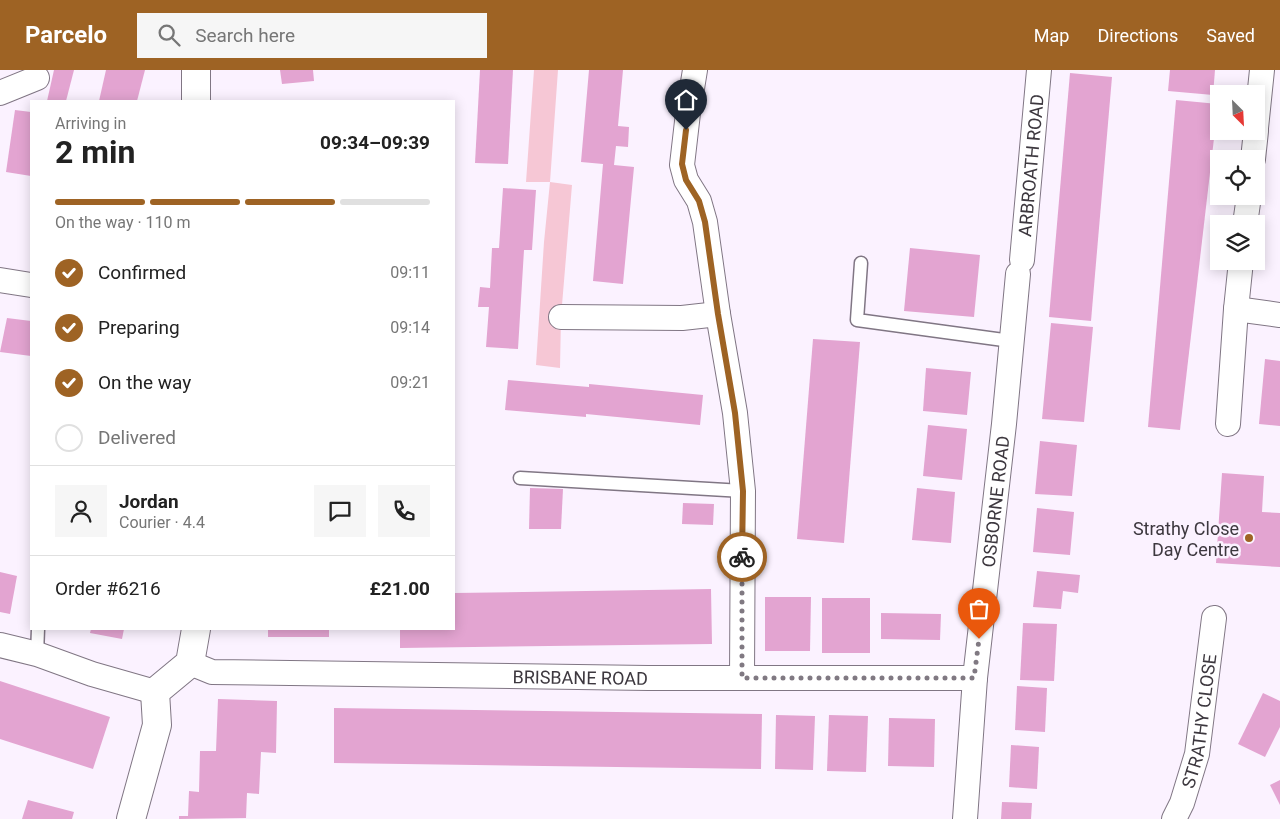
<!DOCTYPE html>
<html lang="en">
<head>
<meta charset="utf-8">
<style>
  :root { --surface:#fff; --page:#f6f6f6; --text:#222; --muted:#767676; --line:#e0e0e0; --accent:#9e6324 }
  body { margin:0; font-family:Roboto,sans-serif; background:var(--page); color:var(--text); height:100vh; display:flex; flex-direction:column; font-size:19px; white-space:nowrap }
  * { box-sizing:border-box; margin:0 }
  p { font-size:16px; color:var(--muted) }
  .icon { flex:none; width:28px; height:28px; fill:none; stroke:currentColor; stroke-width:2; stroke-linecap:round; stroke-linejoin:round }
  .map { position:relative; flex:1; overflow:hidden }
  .drawer { position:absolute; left:30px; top:30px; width:425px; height:530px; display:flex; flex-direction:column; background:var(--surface); border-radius:0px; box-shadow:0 2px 12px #0003 }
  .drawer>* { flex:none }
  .needle { width:32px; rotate:156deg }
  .buttons { position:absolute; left:1210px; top:15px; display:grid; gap:10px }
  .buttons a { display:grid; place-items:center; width:55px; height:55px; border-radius:0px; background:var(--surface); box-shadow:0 2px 12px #0003; font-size:25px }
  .pin { position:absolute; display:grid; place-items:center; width:42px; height:42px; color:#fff; margin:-51px -21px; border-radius:50% 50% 50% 0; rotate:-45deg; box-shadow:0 0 5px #0007 }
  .pin .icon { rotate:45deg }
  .courier { position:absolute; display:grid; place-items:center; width:50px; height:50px; margin:-25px; border:4px solid #9e6324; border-radius:50%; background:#fff; color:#222; box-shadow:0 1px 6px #0007 }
  .summary em { font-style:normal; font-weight:700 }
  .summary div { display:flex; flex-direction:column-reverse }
  .summary { display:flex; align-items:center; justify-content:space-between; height:85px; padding:0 25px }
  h1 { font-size:32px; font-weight:700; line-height:38px }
  .bar { display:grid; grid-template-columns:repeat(4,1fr); gap:8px 5px; align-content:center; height:60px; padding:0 25px }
  .bar i { height:6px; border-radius:4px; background:var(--line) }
  .bar .active { background:var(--accent) }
  .bar p { grid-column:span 4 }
  .line { display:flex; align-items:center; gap:12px; padding:0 25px; border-top:1px solid var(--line) }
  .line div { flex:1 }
  .round { display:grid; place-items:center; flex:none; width:52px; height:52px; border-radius:0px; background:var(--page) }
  ol { padding:0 25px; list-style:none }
  li { display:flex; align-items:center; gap:15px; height:55px }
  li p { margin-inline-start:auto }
  li .icon { padding:5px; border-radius:50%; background:var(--accent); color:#fff; stroke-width:4 }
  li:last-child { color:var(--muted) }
  li i { width:28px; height:28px; border:2px solid var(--line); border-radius:50% }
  header { display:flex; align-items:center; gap:30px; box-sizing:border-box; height:70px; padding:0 25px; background:var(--accent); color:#fff }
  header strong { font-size:24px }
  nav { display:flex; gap:28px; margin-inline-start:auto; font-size:18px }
  .search { width:350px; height:45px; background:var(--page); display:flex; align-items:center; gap:12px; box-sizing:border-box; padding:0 18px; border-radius:0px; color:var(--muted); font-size:19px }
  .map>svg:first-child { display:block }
  .green { fill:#f6c7d5 }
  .building { fill:#e3a4d1 }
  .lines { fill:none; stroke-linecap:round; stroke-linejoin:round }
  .lane-casing { stroke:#807684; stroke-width:15 }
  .street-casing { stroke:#807684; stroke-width:26 }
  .secondary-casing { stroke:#807684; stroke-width:30 }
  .lane { stroke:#fff; stroke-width:12 }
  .street { stroke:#fff; stroke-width:24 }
  .secondary { stroke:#fff; stroke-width:28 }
  .done { stroke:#807982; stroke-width:5; stroke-dasharray:0 9 }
  .route { stroke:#9e6324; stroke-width:6 }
  .poi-dot { fill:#9e6324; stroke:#fbf2ff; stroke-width:2 }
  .labels { text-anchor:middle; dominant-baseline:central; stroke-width:5; stroke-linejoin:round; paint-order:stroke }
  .street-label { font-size:18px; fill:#3d383f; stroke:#fbf2ff }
  .poi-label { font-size:18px; fill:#3d383f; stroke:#fbf2ff; text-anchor:end }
</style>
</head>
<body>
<header>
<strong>Parcelo</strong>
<div class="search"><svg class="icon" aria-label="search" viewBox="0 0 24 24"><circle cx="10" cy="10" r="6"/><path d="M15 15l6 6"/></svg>Search here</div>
<nav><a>Map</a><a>Directions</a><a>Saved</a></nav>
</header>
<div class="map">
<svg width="1280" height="749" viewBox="0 0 1280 749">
  <rect width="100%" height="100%" fill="#fbf2ff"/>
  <path class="green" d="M534 0H558L550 112 572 115 561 247 560 298 536 295 544 172 550 112H526Z"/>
  <g class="building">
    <path d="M54 0H74L66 31H47Z"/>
    <path d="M106 0H145L137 31H99Z"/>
    <path d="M280 0H313L314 11 282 14Z"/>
    <path d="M480 0H513L508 94 475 93Z"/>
    <path d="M589 0H623L618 56 629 57 628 77 616 76 614 95 634 97 623 214 593 211 603 94 581 92Z"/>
    <path d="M1170 0H1215L1213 25 1168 21Z"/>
    <path d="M1070 3 1112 7 1091 251 1049 247Z"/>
    <path d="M1176 30 1218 34 1180 360 1148 357Z"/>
    <path d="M15 40 31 42V106L6 102Z"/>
    <path d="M503 118 536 120 532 180H524L518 279 486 277 489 237H478L480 217 490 218 492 178H499Z"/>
    <path d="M910 178 980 185 974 247 904 241Z"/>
    <path d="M7 248 31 251V286L0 282Z"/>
    <path d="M1051 253 1093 257 1084 352 1042 349Z"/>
    <path d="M813 269 860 272 844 473 797 469Z"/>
    <path d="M1265 289 1280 291V356L1259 354Z"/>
    <path d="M926 298 971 302 967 345 923 341Z"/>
    <path d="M508 310 589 317V314L703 325 700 355 586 344V347L505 340Z"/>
    <path d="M928 355 967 359 962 410 923 406Z"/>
    <path d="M1040 371 1077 375 1072 426 1035 424Z"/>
    <path d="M1222 403 1264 406 1262 442 1280 443V497L1216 493Z"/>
    <path d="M530 418 563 419 561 459H529Z"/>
    <path d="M917 418 955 422 951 473 912 470Z"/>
    <path d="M683 433 714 434 713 455 682 454Z"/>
    <path d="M1037 438 1074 442 1070 485 1033 482Z"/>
    <path d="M1037 501 1080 505 1078 523 1063 521 1061 539 1033 537Z"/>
    <path d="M0 502 17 506 10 544 0 542Z"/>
    <path d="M711 519 712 574 400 578V559H454V523Z"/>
    <path d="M765 527H811L810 581H765Z"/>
    <rect x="822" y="528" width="48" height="55"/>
    <path d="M881 543 941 544 940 570 881 569Z"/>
    <path d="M1023 553 1057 554 1054 611 1020 610Z"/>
    <path d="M91 559H124L122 569 90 563Z"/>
    <rect x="268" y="559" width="61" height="8"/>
    <path d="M0 611 110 647 93 699 0 669Z"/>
    <path d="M1017 616 1047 618 1045 662 1015 660Z"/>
    <path d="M1263 623 1280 631V657L1265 687 1238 674Z"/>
    <path d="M218 629 277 631 276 683 261 682 259 724 247 723 246 748 179 749V746H188L189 721 199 722 200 681H216Z"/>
    <path d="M334 638 762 644 761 699 334 693Z"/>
    <path d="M776 645 815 646 813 700 775 699Z"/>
    <path d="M829 645 868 646 866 702 827 701Z"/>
    <path d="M889 648 935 649 934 697 888 696Z"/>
    <path d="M1011 675 1039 677 1037 719 1009 717Z"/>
    <path d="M1280 710V735L1270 715Z"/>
    <path d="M28 730 74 742 72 749H22Z"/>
    <path d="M1002 732 1032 733 1031 749H1001Z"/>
  </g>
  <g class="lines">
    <defs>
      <g id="lane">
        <path d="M861 193 857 250 1011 271"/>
        <path d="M520 408 743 421"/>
        <path d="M37 584 38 559"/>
      </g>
      <g id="street">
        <path d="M695 0 688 43 682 95 686 110 699 131 705 152 718 244 735 343 743 421 742 608"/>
        <path d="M0 23 37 8"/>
        <path d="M1256 58 1262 0"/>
        <path d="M1253 89 1256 61"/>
        <path d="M1245 154 1249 126"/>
        <path id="s1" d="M1022 190 1039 0"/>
        <path d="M0 210 31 215"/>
        <path d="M1236 239 1280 245"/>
        <path d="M561 247 682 248 718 244"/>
        <path d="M1228 354 1236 239 1241 191"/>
        <path d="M0 575 37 584 92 604 155 622"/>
        <path id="s2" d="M190 593 212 602 648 608H975"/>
        <path id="s3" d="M965 749 975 608 1004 354 1018 204"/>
        <path id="s4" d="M1174 749 1182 733 1197 684 1214 548"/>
      </g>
      <g id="secondary">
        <path d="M196 31V0"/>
        <path d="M131 749 157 655 155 622 190 593 196 559"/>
      </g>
    </defs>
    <use href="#lane" class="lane-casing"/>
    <use href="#street" class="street-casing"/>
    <use href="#secondary" class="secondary-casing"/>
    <use href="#lane" class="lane"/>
    <use href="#street" class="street"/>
    <use href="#secondary" class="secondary"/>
  </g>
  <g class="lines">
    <path class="done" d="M742 487V608H974L979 569"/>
    <path class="route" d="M686 60 682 94 686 110 699 131 705 152 718 244 735 343 743 421 742 487"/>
  </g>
  <circle class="poi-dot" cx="1249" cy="468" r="5"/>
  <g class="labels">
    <g class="street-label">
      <text stroke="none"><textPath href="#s1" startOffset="95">ARBROATH ROAD</textPath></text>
      <text stroke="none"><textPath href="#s3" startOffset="319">OSBORNE ROAD</textPath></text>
      <text stroke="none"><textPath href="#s2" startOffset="392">BRISBANE ROAD</textPath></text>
      <text stroke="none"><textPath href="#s4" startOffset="102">STRATHY CLOSE</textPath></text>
    </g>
    <g class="poi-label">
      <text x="1239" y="458">Strathy Close<tspan x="1239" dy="21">Day Centre</tspan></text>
    </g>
  </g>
</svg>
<div class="buttons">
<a><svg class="needle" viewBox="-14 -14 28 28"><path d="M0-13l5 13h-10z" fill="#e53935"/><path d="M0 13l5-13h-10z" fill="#767676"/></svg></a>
<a><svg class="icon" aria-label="locate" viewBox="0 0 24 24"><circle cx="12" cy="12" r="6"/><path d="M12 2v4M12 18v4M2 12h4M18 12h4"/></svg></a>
<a><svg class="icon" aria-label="layers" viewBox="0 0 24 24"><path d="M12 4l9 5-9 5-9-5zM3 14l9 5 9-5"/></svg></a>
</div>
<div class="pin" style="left:979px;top:569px;background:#ea580c"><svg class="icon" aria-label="bag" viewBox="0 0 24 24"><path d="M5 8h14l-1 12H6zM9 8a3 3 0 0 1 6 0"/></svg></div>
<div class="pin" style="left:686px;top:60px;background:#1f2937"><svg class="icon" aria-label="home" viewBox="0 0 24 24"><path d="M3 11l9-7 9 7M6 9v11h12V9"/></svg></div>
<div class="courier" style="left:742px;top:487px"><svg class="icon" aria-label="bike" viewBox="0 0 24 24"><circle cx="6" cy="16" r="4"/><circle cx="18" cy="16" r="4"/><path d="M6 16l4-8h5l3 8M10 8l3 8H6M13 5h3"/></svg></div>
<section class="drawer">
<div class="summary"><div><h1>2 min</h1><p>Arriving in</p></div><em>09:34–09:39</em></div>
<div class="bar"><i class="active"></i><i class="active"></i><i class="active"></i><i></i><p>On the way · 110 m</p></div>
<ol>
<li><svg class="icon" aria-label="check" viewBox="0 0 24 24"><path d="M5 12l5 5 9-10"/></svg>Confirmed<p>09:11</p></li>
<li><svg class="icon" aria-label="check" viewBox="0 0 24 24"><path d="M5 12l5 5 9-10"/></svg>Preparing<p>09:14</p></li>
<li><svg class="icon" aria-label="check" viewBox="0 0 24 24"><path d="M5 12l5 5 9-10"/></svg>On the way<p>09:21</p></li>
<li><i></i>Delivered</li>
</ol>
<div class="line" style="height:90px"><a class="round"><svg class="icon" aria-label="person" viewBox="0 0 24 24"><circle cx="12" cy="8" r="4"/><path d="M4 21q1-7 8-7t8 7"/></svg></a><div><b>Jordan</b><p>Courier · 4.4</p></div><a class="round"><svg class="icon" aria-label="chat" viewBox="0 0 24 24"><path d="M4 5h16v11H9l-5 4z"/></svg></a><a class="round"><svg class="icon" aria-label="phone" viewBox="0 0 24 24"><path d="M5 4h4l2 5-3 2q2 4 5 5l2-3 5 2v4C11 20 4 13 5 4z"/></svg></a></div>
<div class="line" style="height:65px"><div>Order #6216</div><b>£21.00</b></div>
</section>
</div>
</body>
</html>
